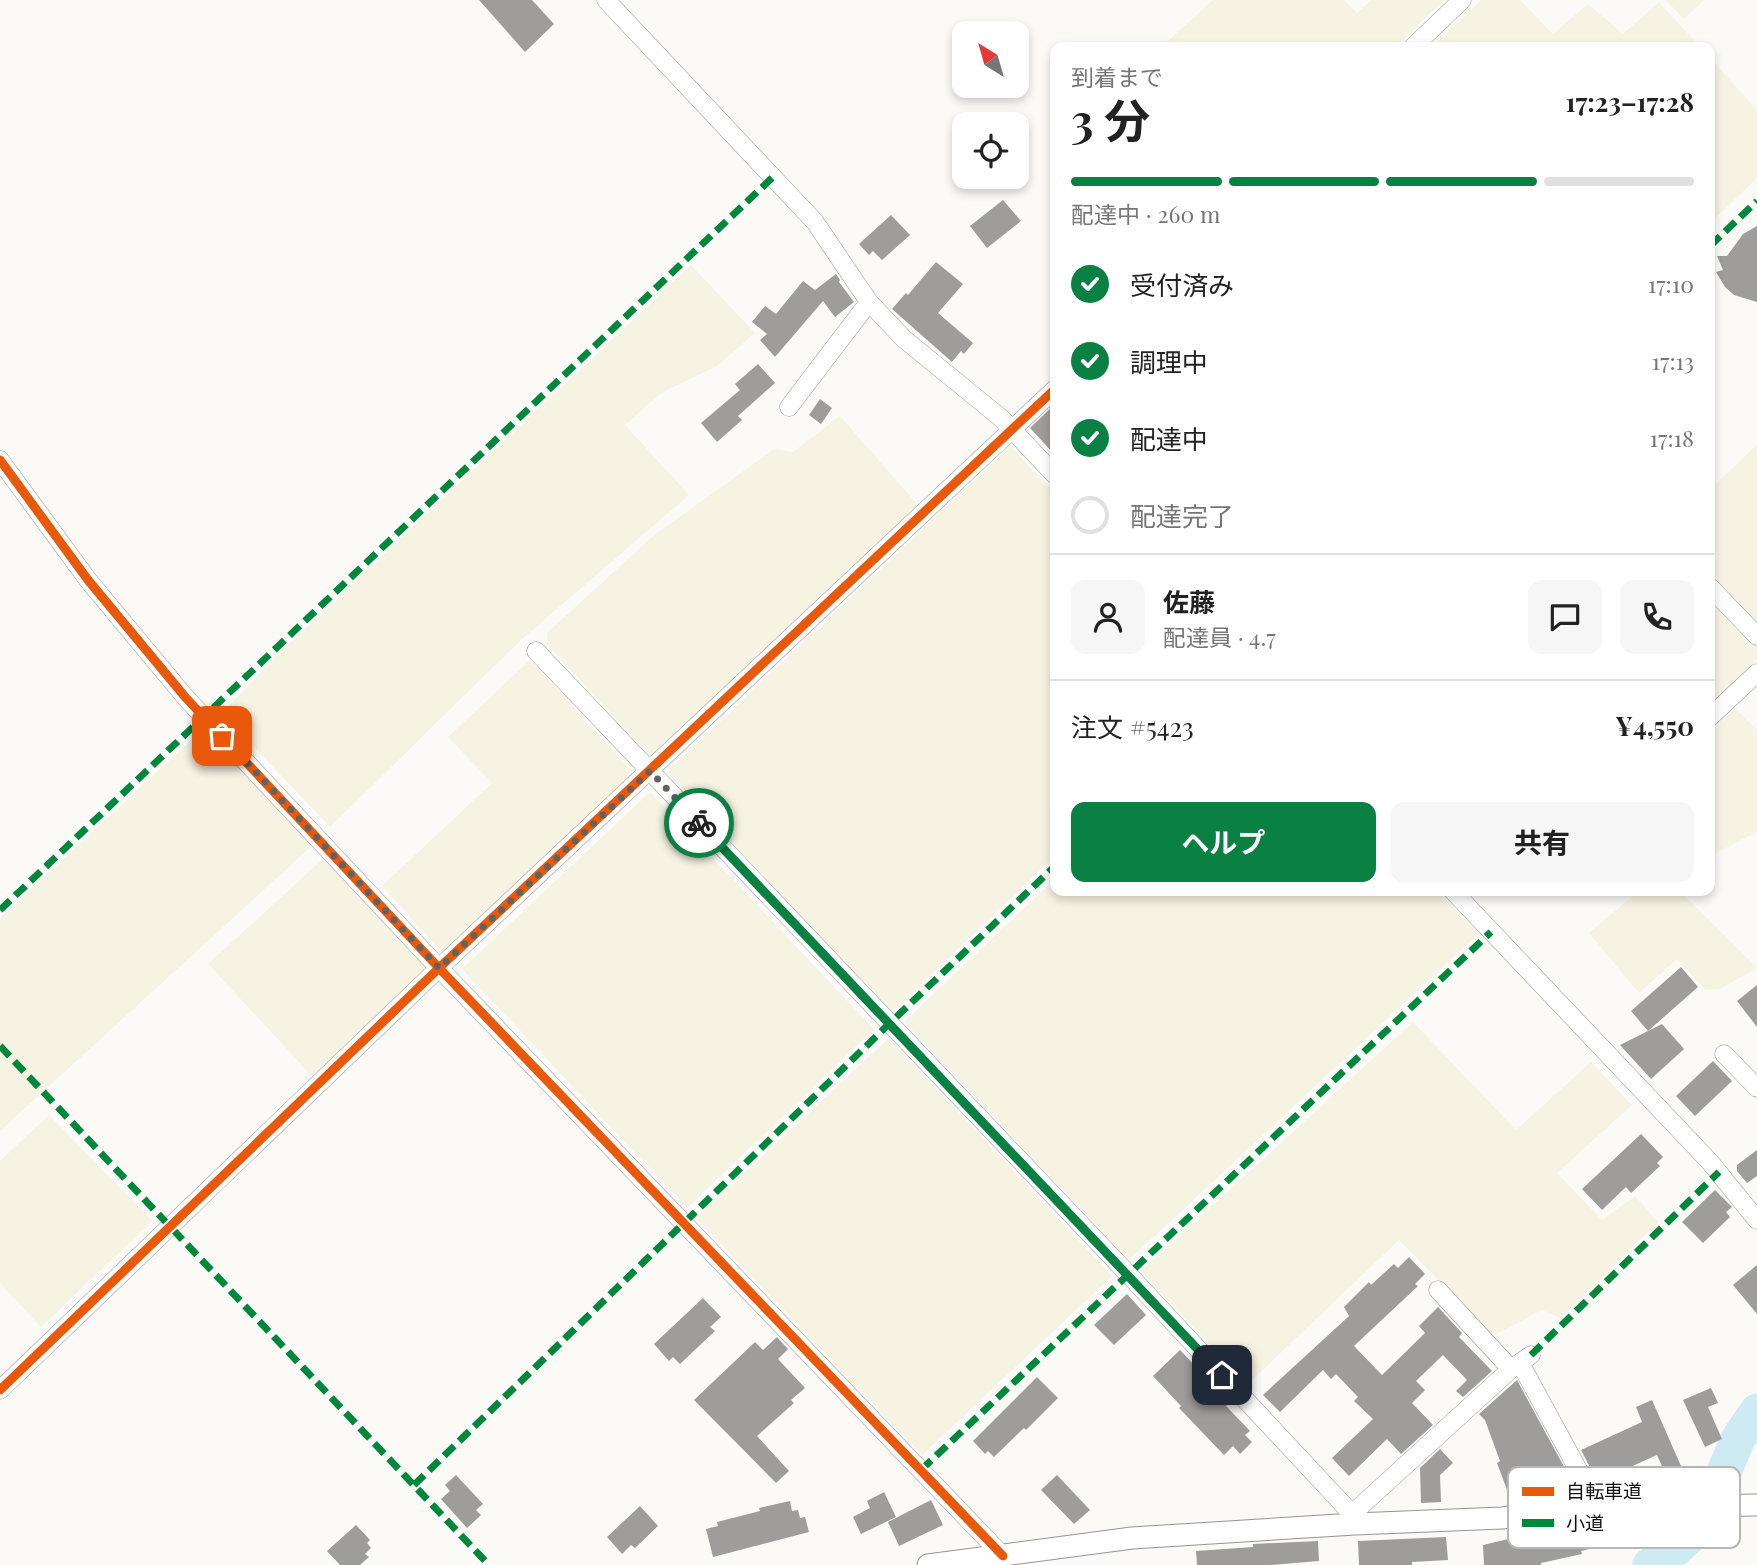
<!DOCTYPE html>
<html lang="ja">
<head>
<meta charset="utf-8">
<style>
  :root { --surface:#fff; --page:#f6f6f6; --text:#222; --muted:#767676; --line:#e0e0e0; --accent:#0b8043 }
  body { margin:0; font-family:"Playfair Display","Noto Sans JP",serif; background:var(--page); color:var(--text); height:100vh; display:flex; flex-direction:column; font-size:26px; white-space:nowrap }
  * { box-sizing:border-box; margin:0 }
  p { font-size:23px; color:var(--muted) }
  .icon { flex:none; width:38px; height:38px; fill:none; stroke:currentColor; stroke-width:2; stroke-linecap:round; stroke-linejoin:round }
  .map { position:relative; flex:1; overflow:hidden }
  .sheet { position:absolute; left:1050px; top:42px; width:665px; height:854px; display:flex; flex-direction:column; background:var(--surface); border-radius:14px; box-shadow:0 4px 10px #0003 }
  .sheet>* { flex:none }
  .needle { width:46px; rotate:323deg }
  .buttons { position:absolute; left:952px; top:21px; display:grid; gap:14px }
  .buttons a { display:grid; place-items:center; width:77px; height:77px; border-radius:14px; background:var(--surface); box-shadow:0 4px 10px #0003; font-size:35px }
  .pin { position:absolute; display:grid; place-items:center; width:60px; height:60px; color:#fff; margin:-30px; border-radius:14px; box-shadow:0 4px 10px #0006 }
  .courier { position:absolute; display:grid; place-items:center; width:70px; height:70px; margin:-35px; border:5px solid #0b8043; border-radius:50%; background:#fff; color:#222; box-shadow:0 2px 9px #0007 }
  .overview em { font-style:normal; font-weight:700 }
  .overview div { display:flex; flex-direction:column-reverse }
  .overview { display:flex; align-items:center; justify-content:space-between; height:119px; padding:0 21px }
  h1 { font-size:46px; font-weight:700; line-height:52px }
  .bar { display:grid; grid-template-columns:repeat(4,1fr); gap:10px 7px; align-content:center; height:84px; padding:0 21px }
  .bar i { height:9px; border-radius:5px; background:var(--line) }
  .bar .active { background:var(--accent) }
  .bar p { grid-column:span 4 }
  .line { display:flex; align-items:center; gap:18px; padding:0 21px; border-top:2px solid var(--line) }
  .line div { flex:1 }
  .round { display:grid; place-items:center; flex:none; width:74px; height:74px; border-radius:14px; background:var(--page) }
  ol { padding:0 21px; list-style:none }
  li { display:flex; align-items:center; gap:21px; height:77px }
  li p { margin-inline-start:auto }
  li .icon { padding:7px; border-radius:50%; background:var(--accent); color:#fff; stroke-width:4 }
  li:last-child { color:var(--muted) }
  li i { width:38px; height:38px; border:4px solid var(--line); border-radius:50% }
  .primary-button { display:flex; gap:14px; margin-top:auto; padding:14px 21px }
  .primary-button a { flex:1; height:80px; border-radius:14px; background:var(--accent); color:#fff; font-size:28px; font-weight:700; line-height:80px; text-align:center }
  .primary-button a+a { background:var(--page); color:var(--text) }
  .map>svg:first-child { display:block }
  .farmland { fill:#f7f3e3 }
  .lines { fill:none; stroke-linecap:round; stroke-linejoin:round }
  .river { stroke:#ceeaf3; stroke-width:35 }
  .building { fill:#9f9d9b }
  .minor-casing { stroke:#969594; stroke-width:19 }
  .tertiary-casing { stroke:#969594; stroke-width:23 }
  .minor { stroke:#fefefe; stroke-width:18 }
  .tertiary { stroke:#fefefe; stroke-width:21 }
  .quiet { stroke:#00873e; stroke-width:7; stroke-dasharray:14 7; stroke-linecap:butt }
  .cycleway-casing { stroke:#fff; stroke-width:13 }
  .cycleway { stroke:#e8590c; stroke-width:9 }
  .done { stroke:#626260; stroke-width:7; stroke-dasharray:0 12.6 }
  .route { stroke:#0b8043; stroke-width:9 }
  .key { fill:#fff; stroke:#b7b7b7; stroke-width:2 }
  .key-label { font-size:19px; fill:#101010 }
</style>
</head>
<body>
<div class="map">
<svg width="1757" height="1565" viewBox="0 0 1757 1565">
  <rect width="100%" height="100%" fill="#fbfaf6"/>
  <g class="farmland">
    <path d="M1213 0H1344L1357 13 1371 0H1444L1395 47H1161Z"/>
    <path d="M1481 0H1520L1553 34 1588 4 1623 34 1659 2 1700 47H1432Z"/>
    <path d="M1666 0H1704L1684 19Z"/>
    <path d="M1710 58 1757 110V178L1710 223Z"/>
    <path d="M691 265 755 333 717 366 661 393 625 425 689 495 522 639 330 827 222 713 276 656Z"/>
    <path d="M840 416 918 505 650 756 547 644V633L653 536 774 449 793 452Z"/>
    <path d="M1757 445V629L1710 580V489Z"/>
    <path d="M1010 446 1055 494V856L891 1013 667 772Z"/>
    <path d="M1710 595 1757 643V660L1710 705Z"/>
    <path d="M530 660 635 774 443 953 382 886 492 783 448 737Z"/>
    <path d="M1735 708 1757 730V832L1710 856V732Z"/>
    <path d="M204 728 315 843 0 1131V918Z"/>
    <path d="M650 792 874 1029 687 1208 462 969Z"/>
    <path d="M325 857 425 960 424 972 313 1077 208 964Z"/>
    <path d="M1055 879V891H1438L1479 933 1129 1260 904 1022Z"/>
    <path d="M1639 891H1680L1757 968 1720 989 1705 990 1677 959 1639 993 1589 933Z"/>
    <path d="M1413 1022 1516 1130 1591 1062 1632 1105 1557 1173 1602 1220 1635 1196 1658 1222 1561 1318 1542 1310 1493 1336 1399 1240 1247 1385 1141 1271Z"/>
    <path d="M889 1038 1112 1276 922 1455 696 1218Z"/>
    <path d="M49 1115 152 1221 41 1327 0 1283V1161Z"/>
  </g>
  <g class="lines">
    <path class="river" d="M1650 1565 1677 1548 1695 1531 1707 1512 1738 1439 1757 1411"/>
  </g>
  <g class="building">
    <path d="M479 0H532L554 24 525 52Z"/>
    <path d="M1003 200 1021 221 987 248 970 226Z"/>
    <path d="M891 215 910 235 882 260 873 251 869 255 859 244Z"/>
    <path d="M1757 226V302L1734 295 1725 287 1716 272 1723 270 1717 256H1727L1743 234Z"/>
    <path d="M936 262 963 284 938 313 973 343 964 354 961 351 952 362 892 309 906 293 908 295Z"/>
    <path d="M836 274 840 280 839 282 854 302 835 317 823 301 775 357 760 340 767 334 752 322 765 306 776 314 803 281 815 290Z"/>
    <path d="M758 364 775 383 738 416 742 420 717 442 701 423 740 390 735 384Z"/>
    <path d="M820 399 832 408 821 424 809 415Z"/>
    <path d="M1055 404V455L1030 428Z"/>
    <path d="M1681 967 1698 987 1648 1031 1631 1011Z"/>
    <path d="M1757 985V1027L1737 1001Z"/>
    <path d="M1662 1024 1684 1049 1651 1079 1620 1045Z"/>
    <path d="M1713 1061 1732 1081 1695 1116 1676 1096Z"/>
    <path d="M1641 1134 1663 1157 1657 1163 1660 1166 1631 1193 1626 1187 1602 1210 1582 1189Z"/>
    <path d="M1757 1150V1176L1747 1183 1737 1171V1165Z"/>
    <path d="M1715 1190 1732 1207 1726 1212 1730 1217 1703 1243 1682 1222Z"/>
    <path d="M1409 1257 1425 1274 1415 1284 1418 1286 1354 1346 1382 1375 1425 1333 1419 1326 1438 1307 1462 1333 1459 1337 1492 1371 1463 1397 1456 1391 1467 1380 1443 1355 1416 1381 1425 1390 1412 1403 1433 1425 1401 1454 1387 1439 1349 1476 1332 1458 1373 1419 1354 1401 1358 1397 1336 1374 1331 1379 1323 1370 1280 1412 1263 1395 1349 1316 1344 1307 1369 1282 1371 1285 1394 1264 1398 1268Z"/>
    <path d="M1757 1265V1314L1733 1285Z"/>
    <path d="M1127 1294 1146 1315 1114 1345 1094 1325Z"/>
    <path d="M703 1298 721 1317 710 1327 715 1331 680 1364 673 1357 669 1361 654 1344Z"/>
    <path d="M777 1337 788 1349 778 1359 805 1388 791 1400 794 1403 757 1436 789 1471 776 1483 694 1400 755 1342 763 1350Z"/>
    <path d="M1180 1350 1230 1403 1226 1406 1250 1431 1245 1435 1252 1442 1240 1454 1233 1446 1224 1455 1179 1408 1181 1406 1153 1376Z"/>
    <path d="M1037 1377 1058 1398 1026 1430 1024 1428 994 1457 988 1451 985 1454 973 1441Z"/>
    <path d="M1517 1380 1575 1487 1562 1492 1556 1476 1509 1495 1497 1463 1500 1461 1485 1420 1479 1414Z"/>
    <path d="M1711 1388 1718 1403 1708 1407 1722 1439 1705 1447 1683 1400Z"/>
    <path d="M1652 1400 1681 1466 1665 1473 1657 1455 1617 1473 1615 1469 1595 1477 1581 1450 1642 1422 1636 1407Z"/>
    <path d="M1440 1449 1453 1463 1440 1475 1441 1502 1421 1503 1420 1468Z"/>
    <path d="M456 1475 483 1504 476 1510 481 1515 467 1528 441 1499 450 1491 445 1485Z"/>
    <path d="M1057 1475 1090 1510 1074 1524 1041 1490Z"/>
    <path d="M884 1492 896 1517 861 1534 853 1517 870 1508 867 1501Z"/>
    <path d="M931 1500 943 1525 899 1546 888 1522Z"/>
    <path d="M790 1501 792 1511 798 1510 800 1518 805 1517 809 1532 713 1557 706 1529 718 1526 717 1522 760 1511 759 1508Z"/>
    <path d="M640 1506 658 1526 635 1548 631 1545 622 1554 607 1537Z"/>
    <path d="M1627 1517H1634L1637 1532 1626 1533V1540L1597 1542 1598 1547 1581 1551 1582 1554 1541 1563V1565H1484L1483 1545 1517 1537V1540L1589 1521Z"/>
    <path d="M356 1525 370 1540 367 1543 371 1548 365 1554 369 1557 360 1565H340L327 1551Z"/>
    <path d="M1446 1537 1448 1560 1412 1562V1565H1359L1358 1541Z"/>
    <path d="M1318 1541 1319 1561 1271 1565H1197L1196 1551 1253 1547V1544Z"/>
  </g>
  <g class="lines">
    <defs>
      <g id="minor">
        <path d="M606 0 815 222 869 302 904 339 1001 418 1055 475"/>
        <path d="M1413 47 1462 0"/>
        <path d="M789 407 869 302"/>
        <path d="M0 460 88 580 186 698 439 968 1003 1556"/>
        <path d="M1710 587 1757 636"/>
        <path d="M536 651 1129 1275 1352 1514 1355 1524"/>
        <path d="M1710 717 1757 673"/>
        <path d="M1453 891 1710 1162 1757 1220"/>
        <path d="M1724 1054 1757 1088"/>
        <path d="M1438 1290 1511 1369"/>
        <path d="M1520 1363 1598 1506"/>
        <path d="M0 1390 439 968 1055 389"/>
        <path d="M1352 1514 1511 1369 1531 1355"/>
      </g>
      <path id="tertiary" d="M928 1565 1132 1538 1355 1524 1502 1518 1619 1503 1684 1506 1757 1505"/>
    </defs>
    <use href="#minor" class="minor-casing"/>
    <use href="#tertiary" class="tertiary-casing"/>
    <use href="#minor" class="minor"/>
    <use href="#tertiary" class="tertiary"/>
    <g class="quiet">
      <path d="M1710 246 1757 201"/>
      <path d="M0 910 773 177"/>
      <path d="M0 1046 489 1565"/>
      <path d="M1531 1355 1719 1172"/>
      <path d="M921 1470 1491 932"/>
      <path d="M414 1485 890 1023 1055 866"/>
    </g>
    <defs>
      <g id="cycleway">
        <path d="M0 460 88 580 186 698 439 968 1003 1556"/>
        <path d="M0 1390 439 968 1055 389"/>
      </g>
    </defs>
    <use href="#cycleway" class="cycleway-casing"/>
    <use href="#cycleway" class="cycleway"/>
  </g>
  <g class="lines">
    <path class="done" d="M222 736 439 968 650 771 699 823"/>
    <path class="route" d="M699 823 1222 1375"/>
  </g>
  <rect x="1508" y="1467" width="232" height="81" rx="10" class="key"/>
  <rect x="1522" y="1487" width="32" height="9" fill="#e8590c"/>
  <rect x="1522" y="1519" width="32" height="8" fill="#00873e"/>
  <g class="key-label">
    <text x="1566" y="1498">自転車道</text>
    <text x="1566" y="1530">小道</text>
  </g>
</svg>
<div class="buttons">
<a><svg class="needle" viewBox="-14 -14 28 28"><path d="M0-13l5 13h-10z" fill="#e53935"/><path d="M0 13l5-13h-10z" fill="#767676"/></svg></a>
<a><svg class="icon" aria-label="locate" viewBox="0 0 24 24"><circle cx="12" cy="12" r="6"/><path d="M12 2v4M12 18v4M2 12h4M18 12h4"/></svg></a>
</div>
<div class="pin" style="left:222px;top:736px;background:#ea580c"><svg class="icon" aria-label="bag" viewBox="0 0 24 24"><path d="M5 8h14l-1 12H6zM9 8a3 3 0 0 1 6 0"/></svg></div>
<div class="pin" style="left:1222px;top:1375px;background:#1f2937"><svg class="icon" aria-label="home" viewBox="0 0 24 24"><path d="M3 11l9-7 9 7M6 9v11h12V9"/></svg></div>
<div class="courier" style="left:699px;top:823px"><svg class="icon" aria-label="bike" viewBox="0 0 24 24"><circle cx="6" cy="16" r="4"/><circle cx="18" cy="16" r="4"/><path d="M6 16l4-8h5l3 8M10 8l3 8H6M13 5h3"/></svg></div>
<section class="sheet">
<div class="overview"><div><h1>3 分</h1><p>到着まで</p></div><em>17:23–17:28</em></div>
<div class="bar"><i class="active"></i><i class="active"></i><i class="active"></i><i></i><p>配達中 · 260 m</p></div>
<ol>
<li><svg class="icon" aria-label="check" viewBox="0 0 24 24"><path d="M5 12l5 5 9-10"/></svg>受付済み<p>17:10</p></li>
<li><svg class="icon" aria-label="check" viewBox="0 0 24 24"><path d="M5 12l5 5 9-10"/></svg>調理中<p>17:13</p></li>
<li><svg class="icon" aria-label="check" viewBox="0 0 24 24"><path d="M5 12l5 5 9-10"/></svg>配達中<p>17:18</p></li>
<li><i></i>配達完了</li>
</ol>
<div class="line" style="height:126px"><a class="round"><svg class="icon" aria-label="person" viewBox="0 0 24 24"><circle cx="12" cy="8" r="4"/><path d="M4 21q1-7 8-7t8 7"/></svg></a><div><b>佐藤</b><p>配達員 · 4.7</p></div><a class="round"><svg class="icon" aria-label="chat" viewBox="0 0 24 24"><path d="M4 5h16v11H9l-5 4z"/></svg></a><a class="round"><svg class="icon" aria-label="phone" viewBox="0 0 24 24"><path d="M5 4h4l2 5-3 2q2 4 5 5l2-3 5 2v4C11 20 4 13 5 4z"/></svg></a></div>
<div class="line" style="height:91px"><div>注文 #5423</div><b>¥4,550</b></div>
<div class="primary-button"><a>ヘルプ</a><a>共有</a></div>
</section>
</div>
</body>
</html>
